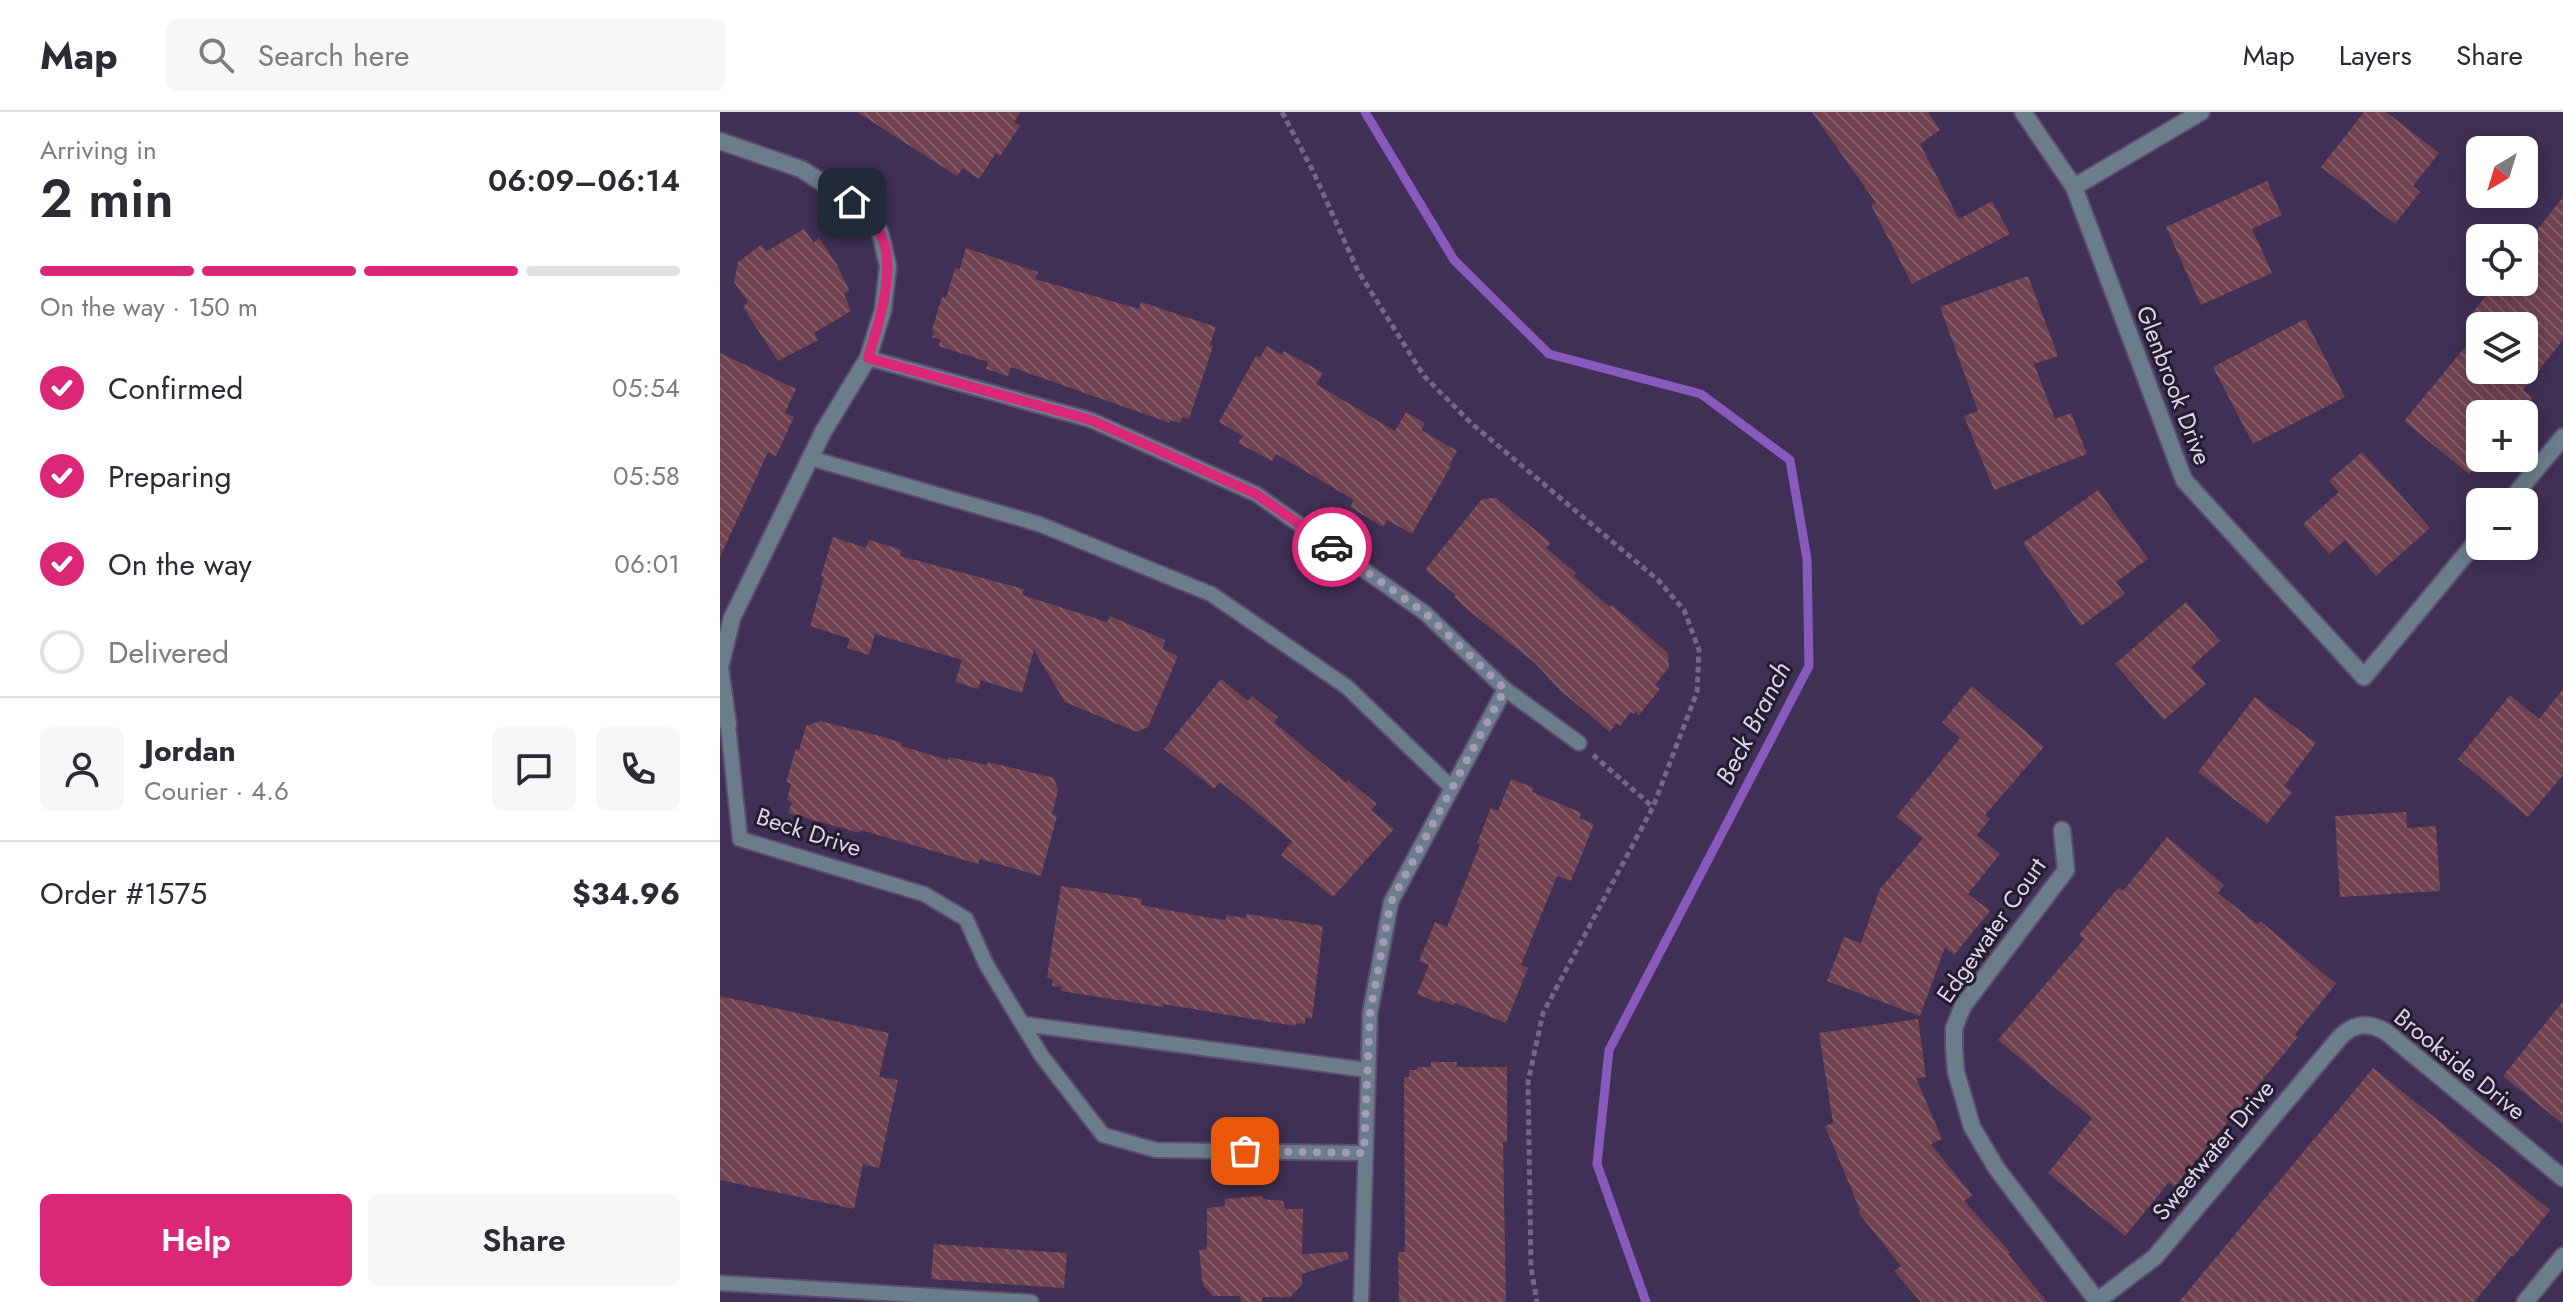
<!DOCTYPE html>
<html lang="en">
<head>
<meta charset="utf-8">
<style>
  :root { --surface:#fff; --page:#f7f7f7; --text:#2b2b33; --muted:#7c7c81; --line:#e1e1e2; --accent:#db2777 }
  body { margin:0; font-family:Jost,sans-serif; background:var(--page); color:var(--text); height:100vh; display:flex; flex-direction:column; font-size:30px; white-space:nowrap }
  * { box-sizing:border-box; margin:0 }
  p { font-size:26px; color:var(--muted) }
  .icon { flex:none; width:44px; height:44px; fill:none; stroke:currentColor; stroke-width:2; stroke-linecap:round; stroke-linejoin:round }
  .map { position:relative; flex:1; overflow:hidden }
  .drawer { display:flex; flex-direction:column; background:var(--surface); width:720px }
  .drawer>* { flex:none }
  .needle { width:52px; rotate:218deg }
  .fabs { position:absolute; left:1746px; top:24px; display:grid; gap:16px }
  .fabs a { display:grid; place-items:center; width:72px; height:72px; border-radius:12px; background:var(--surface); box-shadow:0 4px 20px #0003; font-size:40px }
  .pin { position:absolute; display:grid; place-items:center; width:68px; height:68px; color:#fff; margin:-34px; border-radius:16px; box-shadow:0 4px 12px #0006 }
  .courier { position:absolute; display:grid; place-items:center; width:80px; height:80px; margin:-40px; border:6px solid #db2777; border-radius:50%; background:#fff; color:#222; box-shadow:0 2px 10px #0007 }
  .head em { font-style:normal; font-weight:600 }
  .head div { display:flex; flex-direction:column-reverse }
  .head { display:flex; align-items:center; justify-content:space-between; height:136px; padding:0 40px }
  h1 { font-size:52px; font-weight:600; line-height:60px }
  .bar { display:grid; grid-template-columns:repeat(4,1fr); gap:12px 8px; align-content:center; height:96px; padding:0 40px }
  .bar i { height:10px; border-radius:6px; background:var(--line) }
  .bar .selected { background:var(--accent) }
  .bar p { grid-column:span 4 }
  .line { display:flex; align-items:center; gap:20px; padding:0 40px; border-top:2px solid var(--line) }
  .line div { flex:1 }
  .round { display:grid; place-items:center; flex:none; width:84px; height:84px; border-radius:12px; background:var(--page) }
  ol { padding:0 40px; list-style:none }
  li { display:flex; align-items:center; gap:24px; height:88px }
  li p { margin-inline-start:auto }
  li .icon { padding:8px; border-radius:50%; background:var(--accent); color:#fff; stroke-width:4 }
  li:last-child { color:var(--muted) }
  li i { width:44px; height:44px; border:4px solid var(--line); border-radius:50% }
  .primary-button { display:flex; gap:16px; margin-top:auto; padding:16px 40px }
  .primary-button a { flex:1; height:92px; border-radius:12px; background:var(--accent); color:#fff; font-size:32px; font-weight:600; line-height:92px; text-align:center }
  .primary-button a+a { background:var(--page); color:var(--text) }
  header { display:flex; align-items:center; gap:48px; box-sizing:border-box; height:112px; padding:0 40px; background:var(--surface); border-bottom:2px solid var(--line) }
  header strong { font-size:38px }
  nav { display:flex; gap:44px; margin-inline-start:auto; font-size:28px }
  .search { width:560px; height:72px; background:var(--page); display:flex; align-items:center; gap:20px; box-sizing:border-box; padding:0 28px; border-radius:12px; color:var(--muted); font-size:30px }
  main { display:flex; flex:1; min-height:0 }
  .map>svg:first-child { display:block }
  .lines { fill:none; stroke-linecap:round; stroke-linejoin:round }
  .stream { stroke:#885abe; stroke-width:9 }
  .building { fill:url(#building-back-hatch) }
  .lane-casing { stroke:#5c4d70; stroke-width:18 }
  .street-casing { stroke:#5c4d70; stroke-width:20 }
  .path { stroke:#746687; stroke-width:5; stroke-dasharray:6 4; stroke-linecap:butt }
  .lane { stroke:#6b7d8b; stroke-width:14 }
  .street { stroke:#6b7d8b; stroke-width:16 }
  .done { stroke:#a59ab6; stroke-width:8; stroke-dasharray:0 14.4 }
  .route { stroke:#db2777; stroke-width:10 }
  .labels { text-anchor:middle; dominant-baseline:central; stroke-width:6; stroke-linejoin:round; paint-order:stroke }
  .street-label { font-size:24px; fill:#dcd3ea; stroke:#231c2d }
  .water-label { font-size:26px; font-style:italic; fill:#dcd2ec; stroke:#231c2d }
</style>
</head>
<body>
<header>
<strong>Map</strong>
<div class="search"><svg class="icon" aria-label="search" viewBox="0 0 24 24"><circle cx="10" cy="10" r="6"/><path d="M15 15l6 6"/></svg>Search here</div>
<nav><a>Map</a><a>Layers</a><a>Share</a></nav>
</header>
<main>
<section class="drawer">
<div class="head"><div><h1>2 min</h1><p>Arriving in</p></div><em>06:09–06:14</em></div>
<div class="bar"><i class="selected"></i><i class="selected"></i><i class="selected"></i><i></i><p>On the way · 150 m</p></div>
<ol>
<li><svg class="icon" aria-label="check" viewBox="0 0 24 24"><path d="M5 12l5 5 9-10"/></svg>Confirmed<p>05:54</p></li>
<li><svg class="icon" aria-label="check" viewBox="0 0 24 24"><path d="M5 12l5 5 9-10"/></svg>Preparing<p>05:58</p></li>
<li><svg class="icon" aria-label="check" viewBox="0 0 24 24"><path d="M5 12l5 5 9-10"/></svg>On the way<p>06:01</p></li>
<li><i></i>Delivered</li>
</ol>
<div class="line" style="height:144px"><a class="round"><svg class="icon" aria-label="person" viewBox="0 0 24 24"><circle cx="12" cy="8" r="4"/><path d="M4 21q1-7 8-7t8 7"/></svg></a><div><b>Jordan</b><p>Courier · 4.6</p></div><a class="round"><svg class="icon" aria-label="chat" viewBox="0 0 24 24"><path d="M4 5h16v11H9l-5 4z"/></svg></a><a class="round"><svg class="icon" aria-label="phone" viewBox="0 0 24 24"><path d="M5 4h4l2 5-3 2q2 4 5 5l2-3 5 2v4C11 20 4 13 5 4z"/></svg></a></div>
<div class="line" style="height:104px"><div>Order #1575</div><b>$34.96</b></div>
<div class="primary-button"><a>Help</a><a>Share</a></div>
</section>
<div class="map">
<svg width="1843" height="1190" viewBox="0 0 1843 1190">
  <defs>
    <pattern id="building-back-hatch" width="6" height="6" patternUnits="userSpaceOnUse" patternTransform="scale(2)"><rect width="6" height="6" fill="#70424f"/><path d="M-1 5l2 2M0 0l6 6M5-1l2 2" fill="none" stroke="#845c68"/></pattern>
  </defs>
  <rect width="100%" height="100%" fill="#403055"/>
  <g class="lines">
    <path class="stream" d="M645 0 734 148 829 242 981 282 1070 348 1087 447 1089 554 889 938 877 1052 926 1190"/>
  </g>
  <g class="building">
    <path d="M137 0H300L294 10 300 14 280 44 276 41 259 67 243 56 237 64Z"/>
    <path d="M1092 0H1208L1220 18 1200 32 1239 107 1272 89 1290 122 1192 172 1151 93 1156 91Z"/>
    <path d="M1644 0H1666L1719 41 1693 74 1700 80 1675 112 1601 55Z"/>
    <path d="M1547 69 1562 103 1532 117 1552 161 1481 193 1446 115Z"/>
    <path d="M1843 85V228L1803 278 1812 286 1799 302H1760V346H1762L1749 362 1684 309 1760 217V258H1804V214H1762L1750 204 1777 170H1804V135Z"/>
    <path d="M84 117 94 131 99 126 116 151 129 178 124 182 131 199 94 221 98 228 58 249 23 195 28 190 14 170 18 150 41 133 47 139Z"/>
    <path d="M246 136 318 160 315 167 419 197 421 190 496 215 490 233 493 234 469 307 462 305 460 311 450 308V311L291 255 288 264 266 257 268 250 218 234 221 228 212 225 215 219 212 218 222 185 226 186 235 156 240 157Z"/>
    <path d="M1308 164 1338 244 1314 252 1335 307 1351 301 1367 342 1274 378 1244 304 1258 299 1220 195Z"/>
    <path d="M1585 207 1625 285 1533 332 1493 255Z"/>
    <path d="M547 234 562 243 564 239 603 261 596 272 675 319 686 300 705 311 701 318 737 339 729 353 731 354 692 422 667 408 663 415 630 395 634 388 556 342 552 349 518 331 523 324 499 310 536 244 540 245Z"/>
    <path d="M0 241 76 277 65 301 74 305 56 344 48 340 0 445Z"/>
    <path d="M1642 340 1710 416 1656 464 1625 428 1609 442 1583 412 1619 380 1609 369Z"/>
    <path d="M1378 378 1428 447 1396 470 1405 482 1361 514 1303 431Z"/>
    <path d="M776 386 831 431 826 436 856 461 853 464 890 495 892 493 948 541 949 555 935 573 940 577 919 603 916 600 914 602 911 600 900 614 896 611 890 620 841 579 815 551 748 498 734 485 736 483 705 458 762 387Z"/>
    <path d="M113 425 146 436 149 428 182 438 180 444 304 477 302 483 387 510 390 504 445 528 443 537 458 544 428 615 417 620 345 590 314 538 302 581 261 568 258 577 235 570 242 548 155 522 149 543 127 536 130 527 90 514 104 465 101 464Z"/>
    <path d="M1466 490 1500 529 1471 555 1486 572 1444 608 1395 552Z"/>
    <path d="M501 567 528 589 532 584 558 605 554 610 626 671 628 668 657 692 651 698 674 717 613 785 561 743 572 729 500 670 494 677 444 637Z"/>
    <path d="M1252 574 1324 635 1265 703 1270 707 1257 723 1280 742 1248 782 1270 799 1234 843 1225 835 1200 904 1107 869 1124 825 1141 831 1160 777 1203 726 1176 705 1240 626 1222 610Z"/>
    <path d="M1843 577V663L1808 705 1738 647 1790 583 1819 607Z"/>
    <path d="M1535 585 1596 631 1564 674 1572 680 1547 712 1478 660Z"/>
    <path d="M100 609 160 624 182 631 181 634 228 648 229 645 267 653 268 650 334 666 338 679 332 702 337 704 321 764 260 747 258 752 141 718 140 721 68 701 72 690 67 688 71 672 66 670 76 637 79 638 86 614Z"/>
    <path d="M791 667 814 676 812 680 862 701 859 706 874 712 851 769 837 764 801 853 808 856 786 911 735 891 734 894 720 888 719 891 697 882 709 853 699 849 715 810 727 815 760 733 757 731 771 696 778 699Z"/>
    <path d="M1686 700 1687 716 1716 714 1720 779 1620 785 1615 704Z"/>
    <path d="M1447 725 1504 773 1498 781 1537 812 1540 809 1616 872 1575 922 1578 925 1454 1075 1449 1070 1405 1124 1328 1061 1372 1006 1278 928 1364 827 1359 823 1398 776 1403 779Z"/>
    <path d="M341 774 422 787 421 793 490 806 506 808V803L526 806 527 802 603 814 592 907 585 905V912L576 911 575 914 443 892V895L341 879 342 875 332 874 333 867 327 866Z"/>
    <path d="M0 884 169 921 159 965 178 968 159 1056 143 1052 134 1097 0 1068Z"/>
    <path d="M1843 889V1012L1783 964Z"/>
    <path d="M1198 907 1206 965 1196 966 1222 1027 1211 1032 1252 1083 1244 1089 1290 1140 1288 1142 1327 1190H1201L1174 1159 1181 1154 1138 1100 1140 1098 1105 1014 1113 1011 1099 921Z"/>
    <path d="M711 950H737L736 955H787V1030H783L786 1190H679L678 1140H685L684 965H689V958H697V955H711Z"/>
    <path d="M1653 956 1830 1098 1793 1145 1792 1143 1754 1190H1459Z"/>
    <path d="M543 1084V1087L563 1089 565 1097H583L582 1142 627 1140 629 1147 582 1162V1173L570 1185H543L541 1190H521L520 1184H493L483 1173 479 1138 487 1137V1096L505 1094V1087Z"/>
    <path d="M214 1132 347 1141 344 1176 211 1167Z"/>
  </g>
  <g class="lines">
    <defs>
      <g id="lane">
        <path d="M148 246 371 308 536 382 705 501 785 577 859 631"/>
        <path d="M90 346 319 412 491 482 627 575 732 676"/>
        <path d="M8 613 20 727 204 782 246 807 266 852 321 943 383 1023 436 1038 644 1041"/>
        <path d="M303 912 647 958"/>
        <path d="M0 1171 311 1190"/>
        <path d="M641 1190 650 901 671 790 785 577"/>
      </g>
      <g id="street">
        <path d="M1303 0 1354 75 1464 368 1644 565 1760 425"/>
        <path d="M0 29 81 57 132 90 160 120 168 154 163 198 148 246 103 320 12 506 0 555 8 613"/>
        <path d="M1354 75 1481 0"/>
        <path d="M1789 390 1843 325"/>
        <path d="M1342 718 1346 758 1243 894 1234 916V934L1236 960 1252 1015 1277 1057 1378 1190"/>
        <path d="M1377 1189 1435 1145 1621 924C1635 911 1649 910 1666 920L1843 1066"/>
        <path d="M1805 1190 1843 1144"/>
      </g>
    </defs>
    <use href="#lane" class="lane-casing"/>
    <use href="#street" class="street-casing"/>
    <g class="path">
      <path d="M562 0 593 59 638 159 704 264 751 311 938 468 964 498 979 538 977 580 933 695 823 901 808 970 811 1156 817 1190"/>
      <path d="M873 643 933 695"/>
    </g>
    <use href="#lane" class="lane"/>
    <use href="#street" class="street"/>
  </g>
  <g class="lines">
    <path class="done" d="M525 1039 644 1041 650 901 671 790 785 577 705 501 612 435"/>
    <path class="route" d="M132 90C141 99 151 108 158 118 180 150 158 213 148 246L371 308 536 382 612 435"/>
  </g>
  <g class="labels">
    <g class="street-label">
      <text transform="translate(1454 273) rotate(69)">Glenbrook Drive</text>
      <text transform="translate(89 720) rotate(18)">Beck Drive</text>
      <text transform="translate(1271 818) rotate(-55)">Edgewater Court</text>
      <text transform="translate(1740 952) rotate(39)">Brookside Drive</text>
      <text transform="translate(1493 1038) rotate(-50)">Sweetwater Drive</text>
    </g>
    <g class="water-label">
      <text transform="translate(1033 611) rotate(-63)">Beck Branch</text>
    </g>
  </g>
</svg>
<div class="fabs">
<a><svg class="needle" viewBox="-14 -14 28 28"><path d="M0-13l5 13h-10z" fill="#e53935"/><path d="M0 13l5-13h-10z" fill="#7c7c81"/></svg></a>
<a><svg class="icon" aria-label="locate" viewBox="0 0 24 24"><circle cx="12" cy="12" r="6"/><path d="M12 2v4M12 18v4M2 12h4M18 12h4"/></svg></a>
<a><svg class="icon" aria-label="layers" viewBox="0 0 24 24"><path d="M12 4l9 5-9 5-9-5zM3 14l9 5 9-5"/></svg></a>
<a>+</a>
<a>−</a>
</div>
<div class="pin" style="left:525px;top:1039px;background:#ea580c"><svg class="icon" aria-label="bag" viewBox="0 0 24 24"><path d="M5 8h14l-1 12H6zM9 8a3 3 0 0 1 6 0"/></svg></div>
<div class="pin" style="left:132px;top:90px;background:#1f2937"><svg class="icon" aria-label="home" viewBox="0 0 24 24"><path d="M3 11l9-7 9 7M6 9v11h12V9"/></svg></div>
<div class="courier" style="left:612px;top:435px"><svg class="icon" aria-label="car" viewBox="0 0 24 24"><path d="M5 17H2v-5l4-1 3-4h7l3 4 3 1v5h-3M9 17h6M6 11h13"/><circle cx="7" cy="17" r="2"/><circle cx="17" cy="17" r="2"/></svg></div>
</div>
</main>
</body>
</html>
